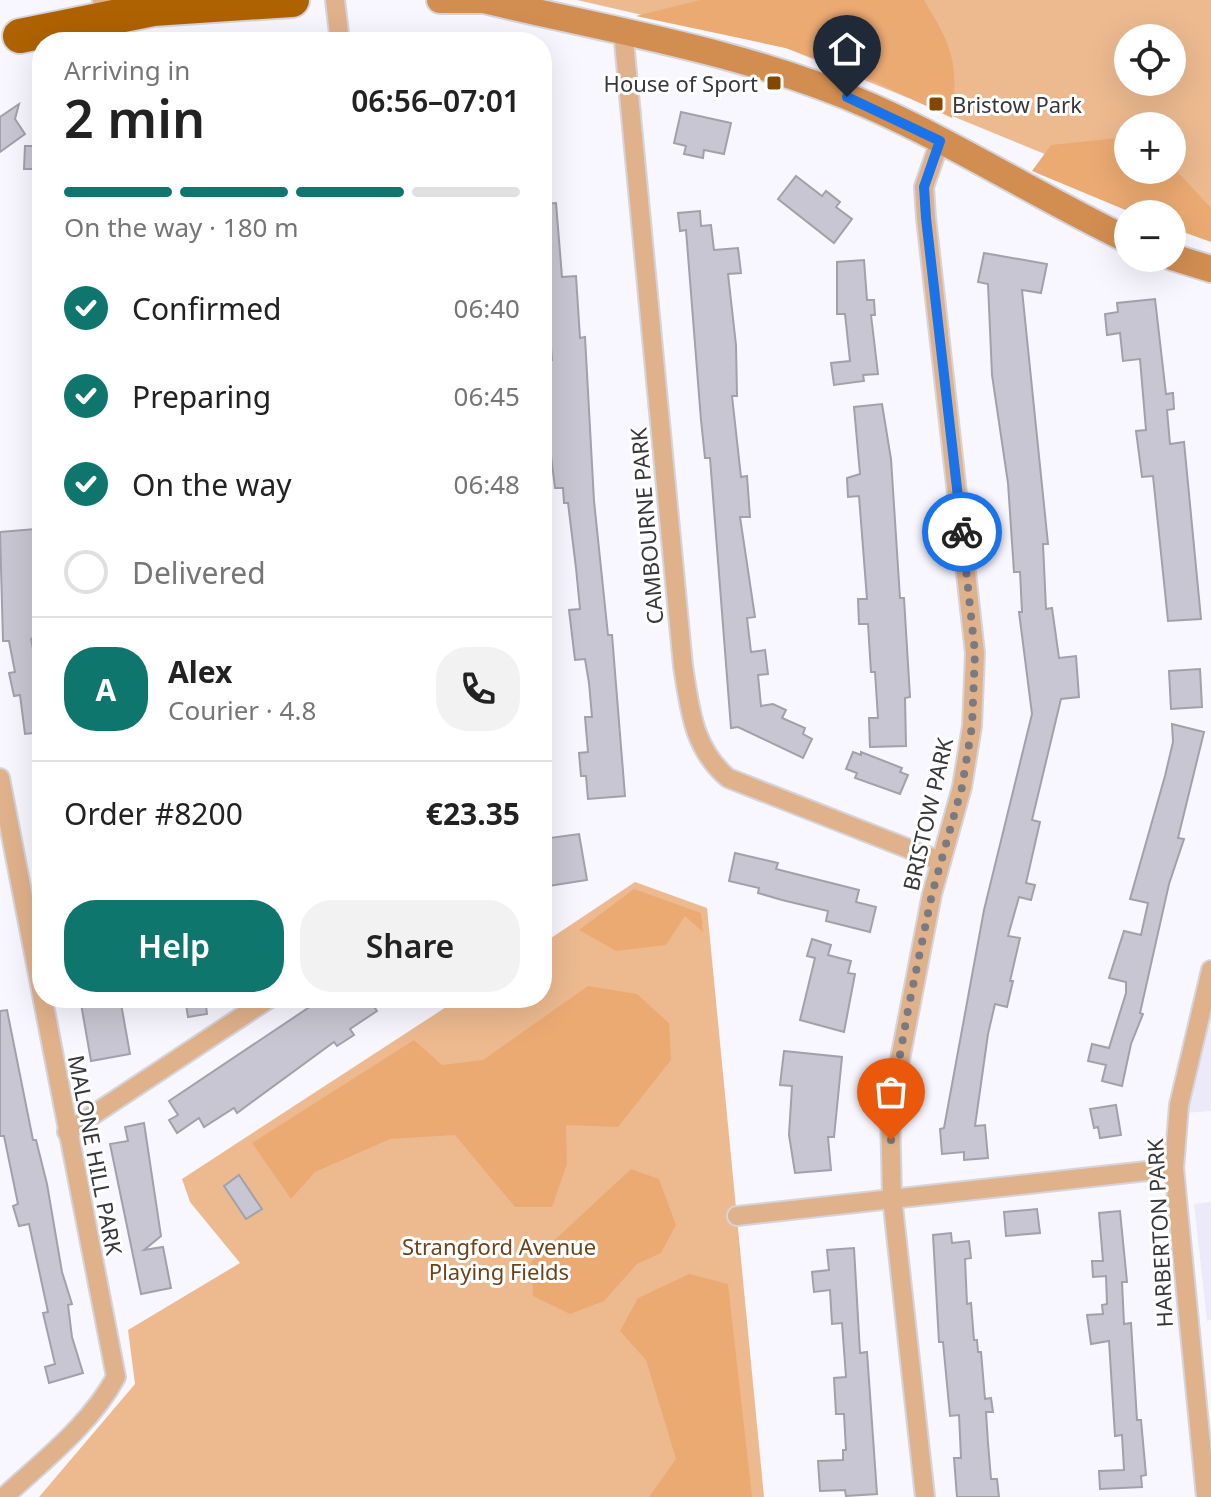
<!DOCTYPE html>
<html lang="en">
<head>
<meta charset="utf-8">
<style>
  :root { --surface:#fff; --page:#f2f2f2; --text:#222; --muted:#767676; --line:#e0e0e0; --accent:#0f766e }
  body { margin:0; font-family:"Noto Sans",sans-serif; background:var(--page); color:var(--text); height:100vh; display:flex; flex-direction:column; font-size:30px; white-space:nowrap }
  * { box-sizing:border-box; margin:0 }
  p { font-size:26px; color:var(--muted) }
  .icon { flex:none; width:44px; height:44px; fill:none; stroke:currentColor; stroke-width:2; stroke-linecap:round; stroke-linejoin:round }
  .map { position:relative; flex:1; overflow:hidden }
  .panel { position:absolute; left:32px; top:32px; width:520px; height:976px; display:flex; flex-direction:column; background:var(--surface); border-radius:32px; box-shadow:0 8px 32px #0002 }
  .panel>* { flex:none }
  .tools { position:absolute; left:1114px; top:24px; display:grid; gap:16px }
  .tools a { display:grid; place-items:center; width:72px; height:72px; border-radius:50%; background:var(--surface); box-shadow:0 8px 32px #0002; font-size:40px }
  .pin { position:absolute; display:grid; place-items:center; width:68px; height:68px; color:#fff; margin:-82px -34px; border-radius:50% 50% 50% 0; rotate:-45deg; box-shadow:0 0 8px #0007 }
  .pin .icon { rotate:45deg }
  .courier { position:absolute; display:grid; place-items:center; width:80px; height:80px; margin:-40px; border:6px solid #1a73e8; border-radius:50%; background:#fff; color:#222; box-shadow:0 2px 10px #0007 }
  .headline em { font-style:normal; font-weight:600 }
  .headline div { display:flex; flex-direction:column-reverse }
  .headline { display:flex; align-items:center; justify-content:space-between; height:136px; padding:0 32px }
  h1 { font-size:52px; font-weight:600; line-height:60px }
  .bar { display:grid; grid-template-columns:repeat(4,1fr); gap:12px 8px; align-content:center; height:96px; padding:0 32px }
  .bar i { height:10px; border-radius:6px; background:var(--line) }
  .bar .selected { background:var(--accent) }
  .bar p { grid-column:span 4 }
  .line { display:flex; align-items:center; gap:20px; padding:0 32px; border-top:2px solid var(--line) }
  .line div { flex:1 }
  .round { display:grid; place-items:center; flex:none; width:84px; height:84px; border-radius:32px; background:var(--page) }
  ol { padding:0 32px; list-style:none }
  li { display:flex; align-items:center; gap:24px; height:88px }
  li p { margin-inline-start:auto }
  li .icon { padding:8px; border-radius:50%; background:var(--accent); color:#fff; stroke-width:4 }
  li:last-child { color:var(--muted) }
  li i { width:44px; height:44px; border:4px solid var(--line); border-radius:50% }
  .button { display:flex; gap:16px; margin-top:auto; padding:16px 32px }
  .button a { flex:1; height:92px; border-radius:32px; background:var(--accent); color:#fff; font-size:32px; font-weight:600; line-height:92px; text-align:center }
  .button a+a { background:var(--page); color:var(--text) }
  .map>svg:first-child { display:block }
  .built { fill:#eceafa }
  .green { fill:#edba90; fill-rule:evenodd }
  .forest { fill:#ebaa72 }
  .building { fill:#c8c6d2; stroke:#a2a0ab; stroke-width:2 }
  .lines { fill:none; stroke-linecap:round; stroke-linejoin:round }
  .street-casing { stroke:#d5d4db; stroke-width:22 }
  .secondary-casing { stroke:#d5d4db; stroke-width:30 }
  .highway-casing { stroke:#d5d4db; stroke-width:38 }
  .street { stroke:#e0b28b; stroke-width:18 }
  .secondary { stroke:#d28e51; stroke-width:26 }
  .highway { stroke:#af6200; stroke-width:34 }
  .done { stroke:#7b7a80; stroke-width:8; stroke-dasharray:0 14.4 }
  .route { stroke:#1a73e8; stroke-width:10 }
  .poi-dot { fill:#824700; stroke:#fff; stroke-width:3 }
  .labels { text-anchor:middle; dominant-baseline:central; stroke-width:6; stroke-linejoin:round; paint-order:stroke }
  .poi-label { font-size:22px; fill:#38383c; stroke:#fff; text-anchor:end }
  .street-label { font-size:22px; fill:#38383c; stroke:#fff }
  .park-label { font-size:22px; fill:#6e4319; stroke:#fff }
</style>
</head>
<body>
<div class="map">
<svg width="1211" height="1497" viewBox="0 0 1211 1497">
  <rect width="100%" height="100%" fill="#f8f6fe"/>
  <g class="built">
    <path d="M1211 1010V1111L1185 1113Z"/>
    <path d="M1211 1202V1320L1207 1321 1194 1204Z"/>
  </g>
  <g class="green">
    <path d="M577 0H1211V222L786 48ZM1128 38H1172V82H1128ZM1128 126H1172V170H1128Z"/>
    <path d="M635 882 707 908 764 1497H39L135 1384 128 1330 240 1263 190 1202 182 1179 460 998H542V944Z"/>
  </g>
  <g class="forest">
    <path d="M700 0H924C952 46 959 63 952 118L865 77 786 48 636 16Z"/>
    <path d="M1128 137V170H1172V166L1211 208V242L1172 228V214H1135L1032 171 1051 145Z"/>
    <path d="M634 889 701 913 703 932 685 916 666 945 616 951 579 930Z"/>
    <path d="M588 986 637 994 669 1023 671 1060 618 1127 566 1125 567 1164 552 1207H515L455 1135 390 1139 315 1172 291 1199 252 1143 414 1040 442 1065 483 1060Z"/>
    <path d="M631 1169 659 1179 676 1225 661 1253 637 1264 604 1301 570 1314 533 1296 531 1262Z"/>
    <path d="M689 1274 728 1284 752 1497H649L676 1459 646 1360 620 1331 638 1298Z"/>
  </g>
  <g class="building">
    <path d="M19 104 15 119 25 134 0 152V117Z"/>
    <path d="M681 112 731 123 724 154 704 150 703 158 684 154 686 146 674 143Z"/>
    <path d="M25 146H42V169H24Z"/>
    <path d="M796 176 822 196 826 191 840 202 836 207 852 219 834 243 778 199Z"/>
    <path d="M556 203 562 277 576 276 580 338 585 337 594 501 608 635H612L625 796 588 799 586 776H581L579 753 588 752 585 717H592L589 683 585 659 575 660 569 610 580 609 576 568 568 503H564L563 488H555L542 382V361L552 360 549 321 542 322V306H548L542 256V204Z"/>
    <path d="M700 211 701 226 711 225 714 250 738 248 741 273 728 274 736 345 737 396H732L741 477 747 476 750 517H740L755 617 747 618 751 652 765 650 768 674 758 675 761 706 773 704 786 710 782 718 805 728 803 734 812 739 803 758 738 727 731 728 710 458H705L701 420 686 230 680 231 678 213Z"/>
    <path d="M984 253 1047 264 1041 293 1022 290 1048 544H1043L1046 609 1052 608 1059 658 1076 656 1079 697 1061 699 1032 820 1040 822 1026 883 1035 885 1031 900 1019 897 1008 936 1020 938 1010 981H1013L1007 1007 995 1004 988 1034 975 1126 985 1125 988 1158 964 1160V1152L942 1154 940 1129 944 1128 984 910 1032 714 1019 612H1022L1020 572H1014L1008 483 992 375 988 284 978 282Z"/>
    <path d="M864 260 867 300H874L875 315H871L878 374 863 375 864 381 834 385 831 363 850 361 845 314H837V262Z"/>
    <path d="M1155 299 1166 394 1173 393 1174 409 1167 410 1170 444 1184 442 1201 619 1168 621 1153 476 1142 477 1136 431 1146 430 1140 359 1123 361 1120 333 1107 335 1105 314 1118 312 1117 303Z"/>
    <path d="M882 404 891 459 900 598H904L910 697 905 698 906 746 870 747 869 718H878L875 672H871L868 624H859L858 599H867L859 496 848 497 847 478 860 474 854 407Z"/>
    <path d="M35 529 39 574H42V615H35L38 635 31 639 37 669 42 668V732L25 734 20 695 14 696 9 673 15 672 9 641H3L0 532Z"/>
    <path d="M1200 669 1202 707 1171 709 1169 671Z"/>
    <path d="M1172 724 1204 732 1178 838 1184 839 1169 884 1140 1013 1143 1014 1131 1044 1122 1086 1102 1081 1106 1065 1088 1061 1092 1044 1109 1048 1126 993V982L1109 978 1124 931 1141 935 1148 903 1130 899 1165 776 1173 742Z"/>
    <path d="M853 752 861 755V752L902 768 900 772 908 775 900 794 855 778 857 773 846 769Z"/>
    <path d="M579 834 587 880 542 887V839Z"/>
    <path d="M735 853 778 863 776 869 859 890 856 902 876 907 870 932 826 921 828 911 782 900 758 893 759 888 729 881Z"/>
    <path d="M812 939 831 945 828 955 851 961 848 973 855 974 844 1032 800 1020 815 958 807 956Z"/>
    <path d="M80 998H120L130 1054 91 1061Z"/>
    <path d="M185 998H205L207 1014 188 1017Z"/>
    <path d="M323 998H368L377 1011 350 1029 354 1035 337 1046 334 1042 237 1113 234 1108 204 1127 199 1118 177 1133 169 1120 178 1115 169 1101Z"/>
    <path d="M7 1010 33 1140H36L47 1184 62 1272 72 1304 68 1305 72 1337 83 1373 49 1383 45 1367 55 1364 43 1313 48 1312 29 1224 19 1226 13 1206 18 1204 4 1136H0V1011Z"/>
    <path d="M784 1051 842 1057 834 1137H828L831 1170 795 1173 789 1135 792 1086 780 1085Z"/>
    <path d="M1116 1105 1121 1135 1100 1138 1098 1127 1094 1128 1090 1109Z"/>
    <path d="M144 1123 161 1236 144 1250 163 1247 171 1288 141 1294 110 1144 128 1141 125 1127Z"/>
    <path d="M239 1175 262 1209 246 1219 224 1186Z"/>
    <path d="M1037 1209 1040 1233 1006 1236 1004 1212Z"/>
    <path d="M1120 1211 1127 1282H1122L1124 1324 1131 1323 1137 1420H1141L1146 1475 1141 1476 1142 1487 1100 1489 1099 1471 1124 1470 1122 1435 1115 1436 1109 1341 1091 1344 1087 1315 1103 1314 1102 1305 1107 1304 1106 1276 1093 1277 1092 1261H1103L1099 1213Z"/>
    <path d="M951 1233 952 1243 969 1241 971 1258 965 1259 967 1304 971 1303 974 1340H977L978 1352H981L985 1399 991 1398 993 1412H986L988 1443 991 1479H997L999 1497H957L954 1458H961L959 1415 950 1416 943 1342H939L933 1235Z"/>
    <path d="M854 1248 860 1353 867 1352 877 1494 846 1496 845 1490 820 1491 818 1461 843 1460V1450H846L844 1414H836L834 1378 846 1377 842 1323 832 1324 830 1290 814 1292 812 1272 829 1270 827 1250Z"/>
  </g>
  <g class="lines">
    <defs>
      <g id="street">
        <path d="M102 0 113 42"/>
        <path d="M335 0 340 42"/>
        <path d="M623 31 683 666C690 710 693 748 728 778L940 861"/>
        <path d="M0 778 116 1377C90 1425 44 1460 4 1497"/>
        <path d="M67 1132 270 998"/>
        <path d="M737 1216 1174 1168"/>
        <path d="M925 1497 892 1197 890 1111 932 894 962 787 972 726 975 653 926 218 924 187 940 141"/>
        <path d="M1206 1497 1174 1168 1179 1105 1211 970"/>
      </g>
      <g id="secondary">
        <path d="M440 0H482"/>
        <path d="M484 0C614 31 747 52 870 106 958 145 1041 198 1128 240"/>
        <path d="M1172 257 1211 269"/>
      </g>
      <path id="highway" d="M20 36 153 9 292 0"/>
    </defs>
    <use href="#street" class="street-casing"/>
    <use href="#secondary" class="secondary-casing"/>
    <use href="#highway" class="highway-casing"/>
    <use href="#street" class="street"/>
    <use href="#secondary" class="secondary"/>
    <use href="#highway" class="highway"/>
  </g>
  <g class="lines">
    <path class="done" d="M891 1140 890 1111 908 1010 932 894 962 787 972 726 975 653 962 532"/>
    <path class="route" d="M847 97 940 141 924 187 926 218 962 532"/>
  </g>
  <g class="poi-dot">
    <rect x="766" y="75" width="16" height="16" rx="4"/>
    <rect x="928" y="96" width="16" height="16" rx="4"/>
  </g>
  <g class="labels">
    <g class="poi-label">
      <text x="758" y="83">House of Sport</text>
      <text x="952" y="104" text-anchor="start">Bristow Park</text>
    </g>
    <g class="street-label">
      <text transform="translate(646 526) rotate(-95)">CAMBOURNE PARK</text>
      <text transform="translate(927 814) rotate(-77)">BRISTOW PARK</text>
      <text transform="translate(96 1155) rotate(79)">MALONE HILL PARK</text>
      <text transform="translate(1159 1233) rotate(-93)">HARBERTON PARK</text>
    </g>
    <g class="park-label">
      <text x="499" y="1246">Strangford Avenue<tspan x="499" dy="25">Playing Fields</tspan></text>
    </g>
  </g>
</svg>
<div class="tools">
<a><svg class="icon" aria-label="locate" viewBox="0 0 24 24"><circle cx="12" cy="12" r="6"/><path d="M12 2v4M12 18v4M2 12h4M18 12h4"/></svg></a>
<a>+</a>
<a>−</a>
</div>
<div class="pin" style="left:891px;top:1140px;background:#ea580c"><svg class="icon" aria-label="bag" viewBox="0 0 24 24"><path d="M5 8h14l-1 12H6zM9 8a3 3 0 0 1 6 0"/></svg></div>
<div class="pin" style="left:847px;top:97px;background:#1f2937"><svg class="icon" aria-label="home" viewBox="0 0 24 24"><path d="M3 11l9-7 9 7M6 9v11h12V9"/></svg></div>
<div class="courier" style="left:962px;top:532px"><svg class="icon" aria-label="bike" viewBox="0 0 24 24"><circle cx="6" cy="16" r="4"/><circle cx="18" cy="16" r="4"/><path d="M6 16l4-8h5l3 8M10 8l3 8H6M13 5h3"/></svg></div>
<section class="panel">
<div class="headline"><div><h1>2 min</h1><p>Arriving in</p></div><em>06:56–07:01</em></div>
<div class="bar"><i class="selected"></i><i class="selected"></i><i class="selected"></i><i></i><p>On the way · 180 m</p></div>
<ol>
<li><svg class="icon" aria-label="check" viewBox="0 0 24 24"><path d="M5 12l5 5 9-10"/></svg>Confirmed<p>06:40</p></li>
<li><svg class="icon" aria-label="check" viewBox="0 0 24 24"><path d="M5 12l5 5 9-10"/></svg>Preparing<p>06:45</p></li>
<li><svg class="icon" aria-label="check" viewBox="0 0 24 24"><path d="M5 12l5 5 9-10"/></svg>On the way<p>06:48</p></li>
<li><i></i>Delivered</li>
</ol>
<div class="line" style="height:144px"><b class="round" style="background:var(--accent);color:#fff">A</b><div><b>Alex</b><p>Courier · 4.8</p></div><a class="round"><svg class="icon" aria-label="phone" viewBox="0 0 24 24"><path d="M5 4h4l2 5-3 2q2 4 5 5l2-3 5 2v4C11 20 4 13 5 4z"/></svg></a></div>
<div class="line" style="height:104px"><div>Order #8200</div><b>€23.35</b></div>
<div class="button"><a>Help</a><a>Share</a></div>
</section>
</div>
</body>
</html>
